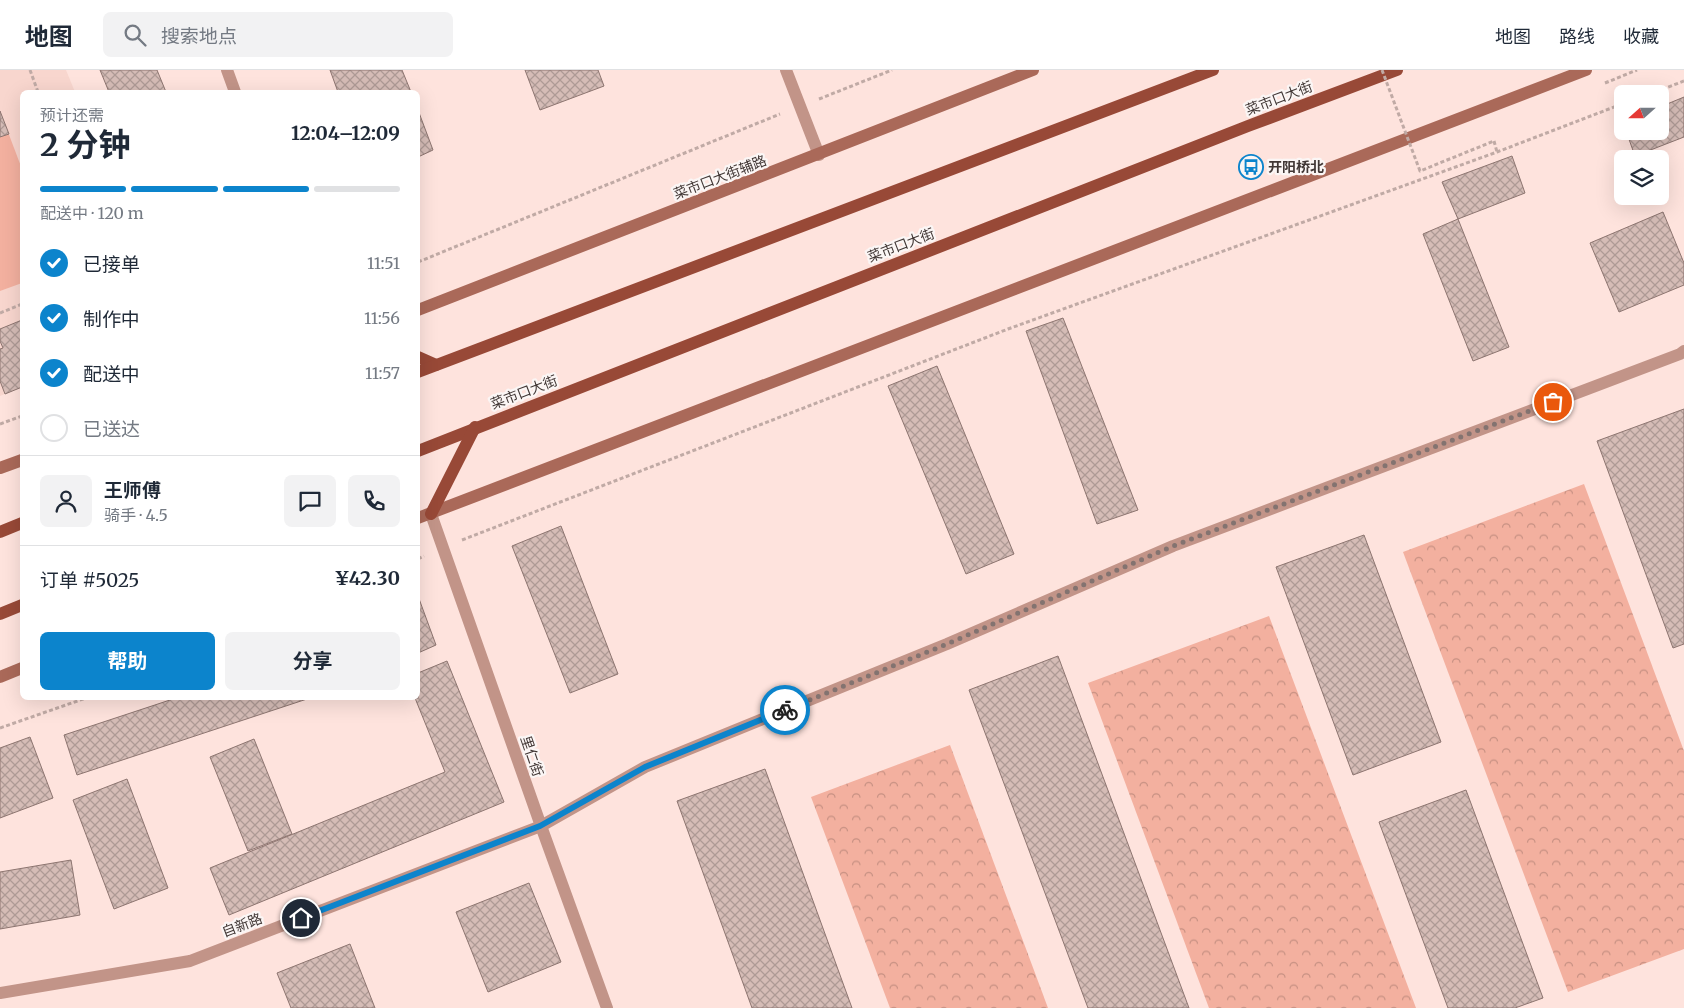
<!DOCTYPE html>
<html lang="zh">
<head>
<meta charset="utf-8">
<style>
  :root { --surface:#fff; --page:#f2f2f3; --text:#1f2937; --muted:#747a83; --line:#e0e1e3; --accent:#0c84cc }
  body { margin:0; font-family:Merriweather,"Noto Sans SC",serif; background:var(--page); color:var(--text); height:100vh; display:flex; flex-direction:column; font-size:19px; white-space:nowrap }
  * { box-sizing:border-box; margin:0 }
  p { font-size:16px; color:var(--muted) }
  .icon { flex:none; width:28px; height:28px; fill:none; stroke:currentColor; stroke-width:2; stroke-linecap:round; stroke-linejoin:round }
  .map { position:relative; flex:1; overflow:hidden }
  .side { position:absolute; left:20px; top:20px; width:400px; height:610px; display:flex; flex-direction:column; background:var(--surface); border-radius:8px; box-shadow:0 5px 20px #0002 }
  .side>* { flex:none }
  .needle { width:32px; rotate:249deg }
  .controls { position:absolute; left:1614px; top:15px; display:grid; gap:10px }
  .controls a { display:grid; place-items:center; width:55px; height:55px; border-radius:8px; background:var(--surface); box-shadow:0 5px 20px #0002; font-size:25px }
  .pin { position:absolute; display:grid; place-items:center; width:42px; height:42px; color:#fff; margin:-21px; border:2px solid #fff; border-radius:50%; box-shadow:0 1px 5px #0007 }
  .courier { position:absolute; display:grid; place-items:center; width:50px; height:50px; margin:-25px; border:4px solid #0c84cc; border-radius:50%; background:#fff; color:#222; box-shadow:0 1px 6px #0007 }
  .overview em { font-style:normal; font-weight:700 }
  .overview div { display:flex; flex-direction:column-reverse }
  .overview { display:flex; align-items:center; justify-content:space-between; height:85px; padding:0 20px }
  h1 { font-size:32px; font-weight:700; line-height:38px }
  .bar { display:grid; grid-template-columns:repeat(4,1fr); gap:8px 5px; align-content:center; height:60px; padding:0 20px }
  .bar i { height:6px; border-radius:4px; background:var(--line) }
  .bar .active { background:var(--accent) }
  .bar p { grid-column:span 4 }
  .line { display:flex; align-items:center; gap:12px; padding:0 20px; border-top:1px solid var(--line) }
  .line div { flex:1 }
  .round { display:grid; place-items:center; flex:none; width:52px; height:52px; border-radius:8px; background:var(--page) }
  ol { padding:0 20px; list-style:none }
  li { display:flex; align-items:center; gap:15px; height:55px }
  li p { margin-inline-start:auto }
  li .icon { padding:5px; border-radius:50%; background:var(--accent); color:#fff; stroke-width:4 }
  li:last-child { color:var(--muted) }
  li i { width:28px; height:28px; border:2px solid var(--line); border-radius:50% }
  .action { display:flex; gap:10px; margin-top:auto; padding:10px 20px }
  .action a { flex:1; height:58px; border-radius:8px; background:var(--accent); color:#fff; font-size:20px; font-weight:700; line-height:58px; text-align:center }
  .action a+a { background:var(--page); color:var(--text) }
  header { display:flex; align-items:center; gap:30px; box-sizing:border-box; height:70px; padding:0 25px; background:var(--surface); border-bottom:1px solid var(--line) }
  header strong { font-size:24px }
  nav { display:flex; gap:28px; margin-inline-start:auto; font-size:18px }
  .search { width:350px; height:45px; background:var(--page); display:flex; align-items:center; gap:12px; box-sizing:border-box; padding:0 18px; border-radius:8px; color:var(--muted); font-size:19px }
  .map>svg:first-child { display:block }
  .built { fill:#f8d6ce }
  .forest { fill:url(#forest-crowns) }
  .garden { fill:#f3b09f }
  .building { fill:url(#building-cross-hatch); stroke:#8d7570 }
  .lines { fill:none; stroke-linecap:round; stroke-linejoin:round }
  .path { stroke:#c0aaa5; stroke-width:3; stroke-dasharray:4 2.5; stroke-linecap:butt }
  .lane { stroke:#c29488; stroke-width:12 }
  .street { stroke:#c29488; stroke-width:12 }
  .secondary { stroke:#aa6959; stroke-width:12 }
  .primary { stroke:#984937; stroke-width:12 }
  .path-bridge { stroke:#c0aaa5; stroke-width:3; stroke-dasharray:4 2.5; stroke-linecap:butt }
  .done { stroke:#837370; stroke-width:5; stroke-dasharray:0 9 }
  .route { stroke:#0c84cc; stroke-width:6 }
  .labels { text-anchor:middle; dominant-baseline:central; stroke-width:4.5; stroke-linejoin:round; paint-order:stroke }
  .street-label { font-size:14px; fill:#413735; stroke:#fbf6f5 }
  .poi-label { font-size:14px; font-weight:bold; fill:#413735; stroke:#fbf6f5; text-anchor:start }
</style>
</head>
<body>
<header>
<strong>地图</strong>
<div class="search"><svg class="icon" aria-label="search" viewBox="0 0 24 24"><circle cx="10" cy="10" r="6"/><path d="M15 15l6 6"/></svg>搜索地点</div>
<nav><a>地图</a><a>路线</a><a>收藏</a></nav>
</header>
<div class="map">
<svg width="1684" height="938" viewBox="0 0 1684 938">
  <defs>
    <pattern id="forest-crowns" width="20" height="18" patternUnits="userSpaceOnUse" patternTransform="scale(1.25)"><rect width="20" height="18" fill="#f3b09f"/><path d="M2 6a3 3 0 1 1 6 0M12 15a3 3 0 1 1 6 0" fill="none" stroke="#c69082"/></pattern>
    <pattern id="building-cross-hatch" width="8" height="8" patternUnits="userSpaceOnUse" patternTransform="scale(1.25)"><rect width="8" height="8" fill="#d5bcb6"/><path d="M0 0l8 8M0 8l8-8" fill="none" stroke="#ae9a95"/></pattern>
  </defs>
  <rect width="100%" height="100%" fill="#fee3dd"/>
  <path class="built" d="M0 0H66L75 22H22V317L0 326Z"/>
  <g class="forest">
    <path d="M1584 414 1684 681V879L1568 922 1403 482Z"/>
    <path d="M1269 546 1416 938H1209L1088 613Z"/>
    <path d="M950 675 1048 938H890L811 727Z"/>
  </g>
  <path class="garden" d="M0 41 22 99V213L0 221Z"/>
  <g class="building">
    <path d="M100 0H157L166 22H109Z"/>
    <path d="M330 0H402L411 22H338Z"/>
    <path d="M525 0H598L604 16 540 40Z"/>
    <path d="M1684 27V67L1635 86 1626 61H1660V37Z"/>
    <path d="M418 40 433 80 418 87Z"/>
    <path d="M0 41 9 64 0 67Z"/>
    <path d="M1512 86 1525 123 1458 149 1442 112Z"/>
    <path d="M1663 142 1684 193V215L1619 242 1590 173Z"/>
    <path d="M1458 149 1509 277 1473 291 1423 164Z"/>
    <path d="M1063 248 1138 440 1097 454 1026 261Z"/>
    <path d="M22 250V317L5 324 0 311V279L3 278 0 271V259Z"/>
    <path d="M937 296 1014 484 966 504 888 316Z"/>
    <path d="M1684 339V574L1673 578 1597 371Z"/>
    <path d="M561 456 618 604 570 623 512 476Z"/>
    <path d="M1364 465 1441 672 1353 705 1276 497Z"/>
    <path d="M418 526 436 575 418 583Z"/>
    <path d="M1058 586 1189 938H1088L969 620Z"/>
    <path d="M447 591 504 732 229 845 210 798 445 702 415 628H418V603Z"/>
    <path d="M176 628H310L77 705 64 665Z"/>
    <path d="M30 667 53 728 0 748V678Z"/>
    <path d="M254 669 292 764 248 781 210 687Z"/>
    <path d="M765 699 852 938H752L677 731Z"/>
    <path d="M127 709 168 818 114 839 73 730Z"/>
    <path d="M1466 720 1543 928 1515 938H1448L1379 752Z"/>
    <path d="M71 790 80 845 0 859V802Z"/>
    <path d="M529 813 561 892 488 922 456 842Z"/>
    <path d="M350 874 375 938H291L277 903Z"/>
  </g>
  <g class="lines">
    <g class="path">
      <path d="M30 0 38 22"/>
      <path d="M1605 13 1637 0"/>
      <path d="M1650 24 1684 11"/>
      <path d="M819 29 892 0"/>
      <path d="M1494 71 1497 82"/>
      <path d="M418 192 780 44"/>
      <path d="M0 243 22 234"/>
      <path d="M0 354 22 346"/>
      <path d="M462 470 1008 259 1497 82 1622 34"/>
      <path d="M418 489 424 486"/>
      <path d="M0 658 86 628"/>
    </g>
    <path class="lane" d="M0 923 190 891 541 756"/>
    <g class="street">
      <path d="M227 0 235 22"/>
      <path d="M786 0 819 85"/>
      <path d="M431 444 541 756 607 938"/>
      <path d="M541 756 645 697 947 574 1173 476 1680 284 1684 281"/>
    </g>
    <g class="secondary">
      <path d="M418 240 1033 0"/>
      <path d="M0 398 22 390"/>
      <path d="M418 448 1586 0"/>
      <path d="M0 607 22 598"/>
    </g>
    <g class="primary">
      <path d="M418 287 436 295"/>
      <path d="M418 302 1213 0"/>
      <path d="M418 381 1248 56 1397 0"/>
      <path d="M431 444 475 357"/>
      <path d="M0 462 22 453"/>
      <path d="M0 544 22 535"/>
    </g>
    <path class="path-bridge" d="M1382 0 1420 101 1494 71"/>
  </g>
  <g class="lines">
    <path class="done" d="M785 640 947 574 1173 476 1553 332"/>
    <path class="route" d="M301 848 540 756 645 697 785 640"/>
  </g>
  <defs>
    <symbol id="bus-ring" viewBox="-11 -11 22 22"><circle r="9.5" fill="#fbf6f5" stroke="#0c84cc" stroke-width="1.5"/><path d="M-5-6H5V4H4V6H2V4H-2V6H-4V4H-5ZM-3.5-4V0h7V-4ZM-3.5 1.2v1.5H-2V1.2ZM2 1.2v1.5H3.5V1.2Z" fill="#0c84cc"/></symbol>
  </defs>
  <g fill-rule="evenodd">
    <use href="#bus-ring" x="1237" y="83" width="28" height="28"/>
  </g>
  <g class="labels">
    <g class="street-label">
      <text transform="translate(1279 28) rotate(-21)">菜市口大街</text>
      <text transform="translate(720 107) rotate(-21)">菜市口大街辅路</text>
      <text transform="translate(901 175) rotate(-21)">菜市口大街</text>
      <text transform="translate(524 322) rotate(-21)">菜市口大街</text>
      <text transform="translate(532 686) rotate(71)">里仁街</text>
      <text transform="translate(242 855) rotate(-21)">自新路</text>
    </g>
    <g class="poi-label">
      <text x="1268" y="97">开阳桥北</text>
    </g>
  </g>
</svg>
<div class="controls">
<a><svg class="needle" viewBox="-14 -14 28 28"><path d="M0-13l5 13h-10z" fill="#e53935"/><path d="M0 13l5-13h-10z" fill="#747a83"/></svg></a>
<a><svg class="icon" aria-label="layers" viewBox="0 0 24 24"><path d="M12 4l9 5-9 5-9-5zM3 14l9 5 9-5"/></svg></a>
</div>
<div class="pin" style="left:1553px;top:332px;background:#ea580c"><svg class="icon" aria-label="bag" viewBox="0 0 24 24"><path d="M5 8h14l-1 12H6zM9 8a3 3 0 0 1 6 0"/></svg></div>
<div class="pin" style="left:301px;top:848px;background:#1f2937"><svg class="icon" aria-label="home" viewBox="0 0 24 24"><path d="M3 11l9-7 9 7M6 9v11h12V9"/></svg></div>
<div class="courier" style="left:785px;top:640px"><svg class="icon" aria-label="bike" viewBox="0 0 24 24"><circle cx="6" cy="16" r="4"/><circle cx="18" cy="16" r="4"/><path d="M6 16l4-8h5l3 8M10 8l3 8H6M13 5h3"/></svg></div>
<section class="side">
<div class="overview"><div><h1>2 分钟</h1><p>预计还需</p></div><em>12:04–12:09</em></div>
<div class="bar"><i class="active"></i><i class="active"></i><i class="active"></i><i></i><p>配送中 · 120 m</p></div>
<ol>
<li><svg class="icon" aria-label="check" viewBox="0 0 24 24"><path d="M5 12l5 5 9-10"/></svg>已接单<p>11:51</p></li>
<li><svg class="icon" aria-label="check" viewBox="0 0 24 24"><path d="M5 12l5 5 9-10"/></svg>制作中<p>11:56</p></li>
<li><svg class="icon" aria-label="check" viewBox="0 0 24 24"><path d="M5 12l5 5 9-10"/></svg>配送中<p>11:57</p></li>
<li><i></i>已送达</li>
</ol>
<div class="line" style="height:90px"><a class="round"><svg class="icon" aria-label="person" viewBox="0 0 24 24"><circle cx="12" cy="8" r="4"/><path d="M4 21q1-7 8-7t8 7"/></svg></a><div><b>王师傅</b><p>骑手 · 4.5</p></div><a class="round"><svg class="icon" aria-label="chat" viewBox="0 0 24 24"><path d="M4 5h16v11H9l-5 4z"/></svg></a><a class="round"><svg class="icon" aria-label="phone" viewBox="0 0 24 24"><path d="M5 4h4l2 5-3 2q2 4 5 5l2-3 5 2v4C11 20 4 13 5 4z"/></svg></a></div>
<div class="line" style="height:65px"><div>订单 #5025</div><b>¥42.30</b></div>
<div class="action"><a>帮助</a><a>分享</a></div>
</section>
</div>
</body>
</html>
